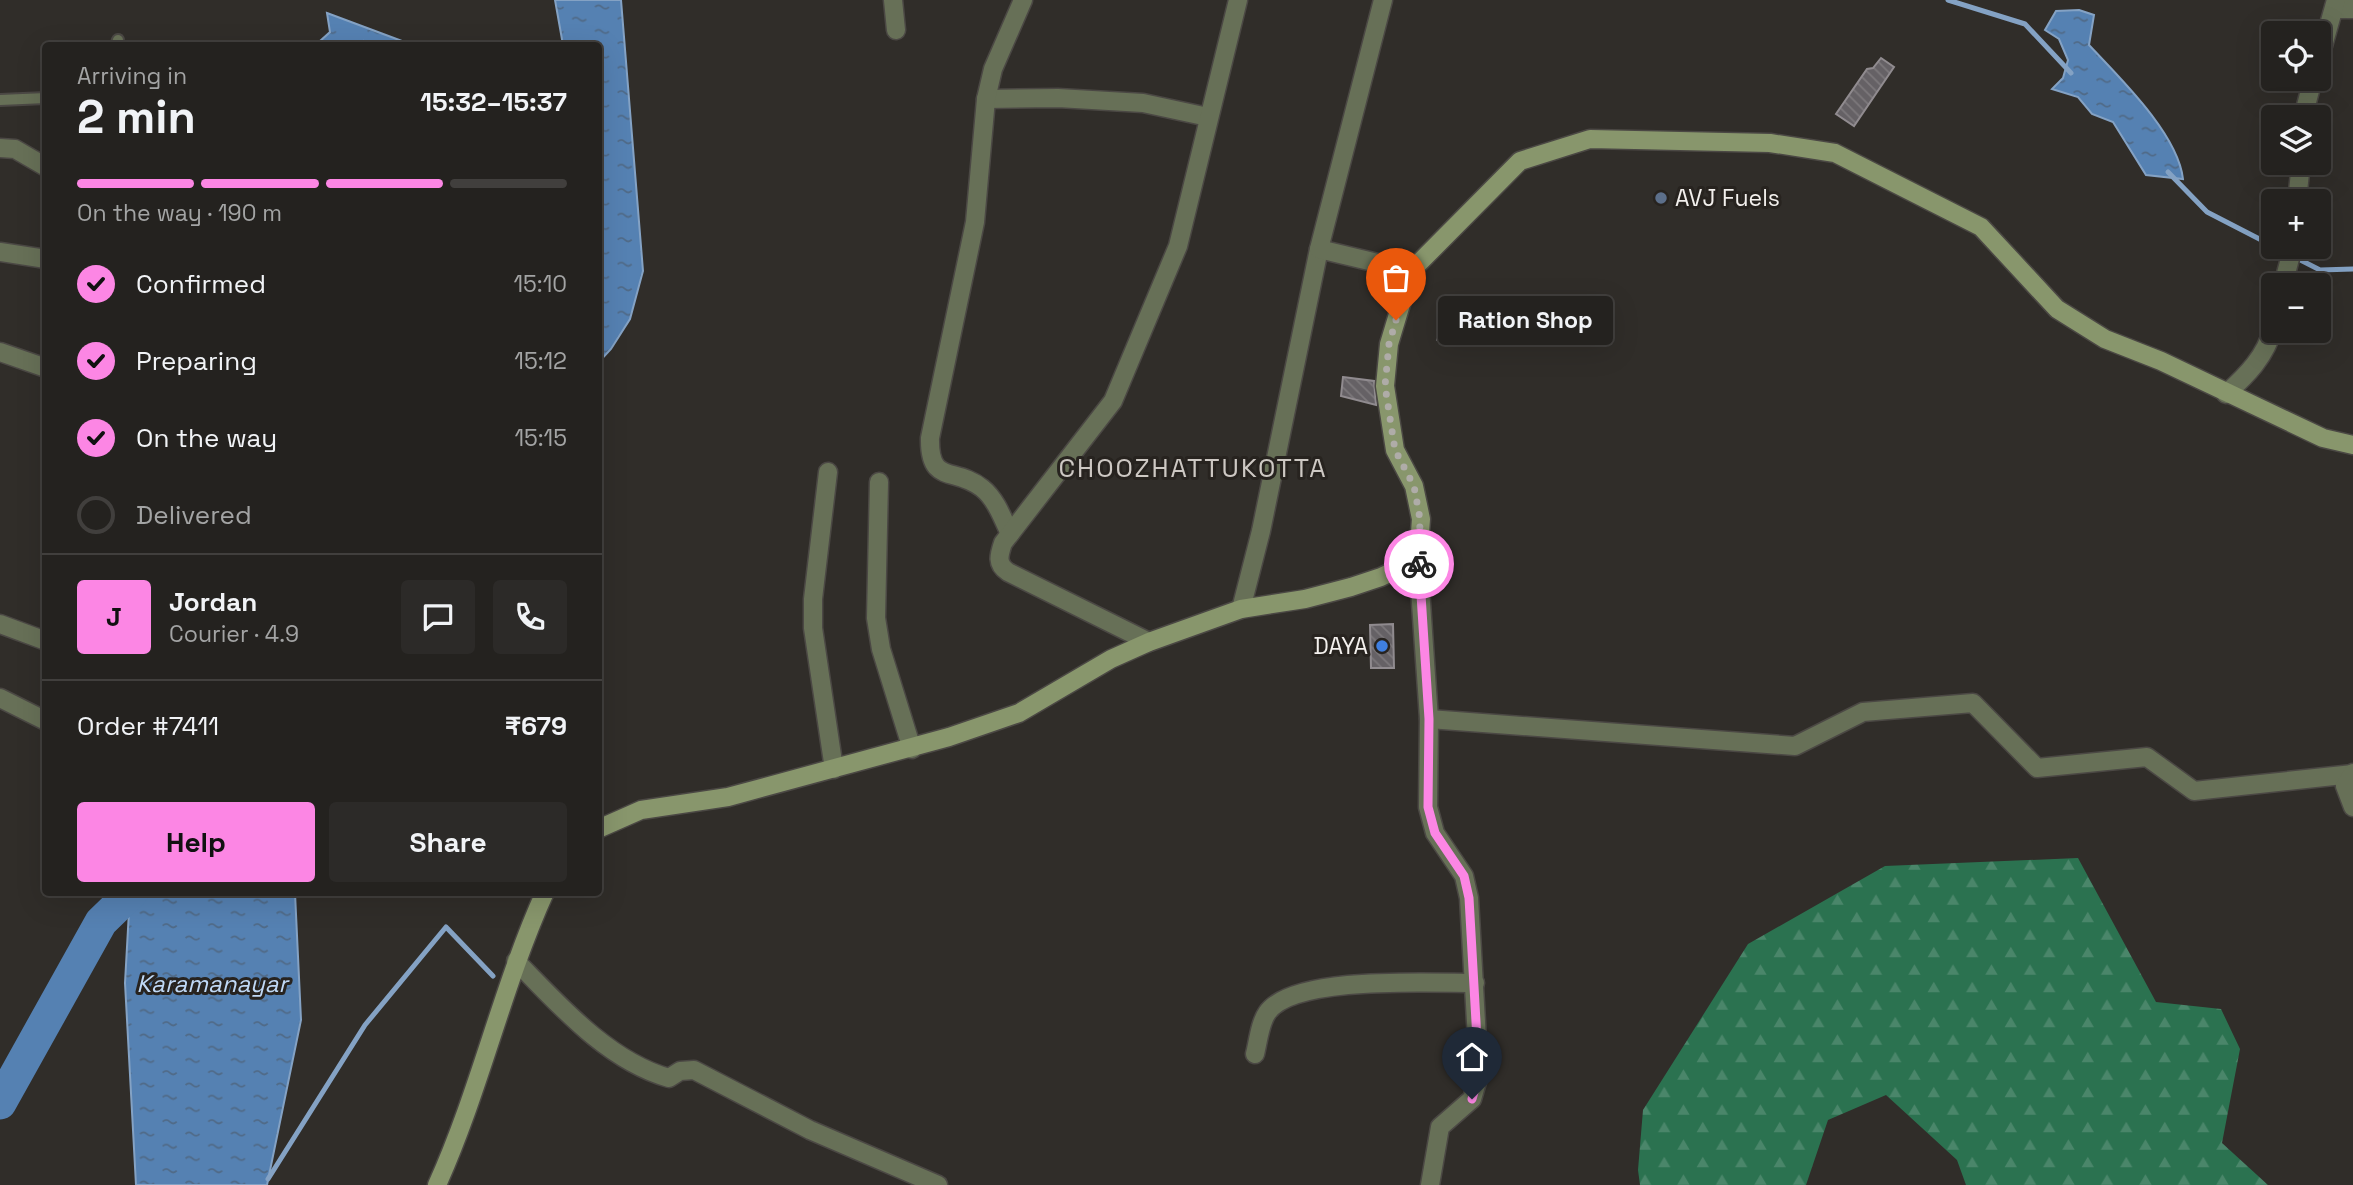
<!DOCTYPE html>
<html lang="en">
<head>
<meta charset="utf-8">
<style>
  :root { --surface:#24221f; --page:#2c2a28; --text:#f1f3f6; --muted:#a3a4a4; --line:#413f3d; --accent:#fc86e4 }
  body { margin:0; font-family:"Space Grotesk",sans-serif; background:var(--page); color:var(--text); height:100vh; display:flex; flex-direction:column; font-size:26px; white-space:nowrap }
  * { box-sizing:border-box; margin:0 }
  p { font-size:23px; color:var(--muted) }
  .icon { flex:none; width:38px; height:38px; fill:none; stroke:currentColor; stroke-width:2; stroke-linecap:round; stroke-linejoin:round }
  .map { position:relative; flex:1; overflow:hidden }
  .sheet { position:absolute; left:42px; top:42px; width:560px; height:854px; display:flex; flex-direction:column; background:var(--surface); border-radius:7px; box-shadow:0 7px 28px #0002,0 0 0 2px var(--line) }
  .sheet>* { flex:none }
  .controls { position:absolute; left:2261px; top:21px; display:grid; gap:14px }
  .controls a { display:grid; place-items:center; width:70px; height:70px; border-radius:7px; background:var(--surface); box-shadow:0 7px 28px #0002,0 0 0 2px var(--line); font-size:35px }
  .pin { position:absolute; display:grid; place-items:center; width:60px; height:60px; color:#fff; margin:-72px -30px; border-radius:50% 50% 50% 0; rotate:-45deg; box-shadow:0 0 7px #0007 }
  .pin .icon { rotate:45deg }
  .courier { position:absolute; display:grid; place-items:center; width:70px; height:70px; margin:-35px; border:5px solid #fc86e4; border-radius:50%; background:#fff; color:#222; box-shadow:0 2px 9px #0007 }
  .bubble { position:absolute; height:49px; border-radius:7px; background:var(--surface); box-shadow:0 7px 28px #0002,0 0 0 2px var(--line); font-size:23px; font-weight:700; line-height:49px; text-align:center }
  .head em { font-style:normal; font-weight:700 }
  .head div { display:flex; flex-direction:column-reverse }
  .head { display:flex; align-items:center; justify-content:space-between; height:119px; padding:0 35px }
  h1 { font-size:46px; font-weight:700; line-height:52px }
  .bar { display:grid; grid-template-columns:repeat(4,1fr); gap:10px 7px; align-content:center; height:84px; padding:0 35px }
  .bar i { height:9px; border-radius:5px; background:var(--line) }
  .bar .on { background:var(--accent) }
  .bar p { grid-column:span 4 }
  .line { display:flex; align-items:center; gap:18px; padding:0 35px; border-top:2px solid var(--line) }
  .line div { flex:1 }
  .round { display:grid; place-items:center; flex:none; width:74px; height:74px; border-radius:7px; background:var(--page) }
  ol { padding:0 35px; list-style:none }
  li { display:flex; align-items:center; gap:21px; height:77px }
  li p { margin-inline-start:auto }
  li .icon { padding:7px; border-radius:50%; background:var(--accent); color:#111; stroke-width:4 }
  li:last-child { color:var(--muted) }
  li i { width:38px; height:38px; border:4px solid var(--line); border-radius:50% }
  .primary-button { display:flex; gap:14px; margin-top:auto; padding:14px 35px }
  .primary-button a { flex:1; height:80px; border-radius:7px; background:var(--accent); color:#111; font-size:28px; font-weight:700; line-height:80px; text-align:center }
  .primary-button a+a { background:var(--page); color:var(--text) }
  .map>svg:first-child { display:block }
  .forest { fill:url(#forest-firs) }
  .water { fill:url(#water-ripples); stroke:#84a2c4; stroke-width:2 }
  .lines { fill:none; stroke-linecap:round; stroke-linejoin:round }
  .stream { stroke:#84a2c4; stroke-width:5 }
  .river { stroke:#5581b2; stroke-width:33 }
  .building { fill:url(#building-back-hatch); stroke:#908b8f; stroke-width:2 }
  .service-casing { stroke:#4b4844; stroke-width:14 }
  .minor-casing { stroke:#4b4844; stroke-width:21 }
  .tertiary-casing { stroke:#4b4844; stroke-width:21 }
  .secondary-casing { stroke:#4b4844; stroke-width:21 }
  .service { stroke:#677057; stroke-width:10 }
  .minor { stroke:#677057; stroke-width:18 }
  .tertiary { stroke:#677057; stroke-width:18 }
  .secondary { stroke:#88966c; stroke-width:18 }
  .done { stroke:#afaca8; stroke-width:7; stroke-dasharray:0 12.6 }
  .route { stroke:#fc86e4; stroke-width:9 }
  .service-dot { fill:#5c6f8a; stroke:#27231f; stroke-width:2.5 }
  .shop-dot { fill:#3f7fe0; stroke:#27231f; stroke-width:2.5 }
  .labels { text-anchor:middle; dominant-baseline:central; stroke-width:6; stroke-linejoin:round; paint-order:stroke }
  .poi-label { font-size:23px; fill:#f3f0ed; stroke:#27231f; text-anchor:start }
  .water-label { font-size:24px; font-style:italic; fill:#c0d9f6; stroke:#27231f }
  .quarter-label { font-size:26px; letter-spacing:2px; fill:#cdc8c3; stroke:#27231f }
</style>
</head>
<body>
<div class="map">
<svg width="2353" height="1185" viewBox="0 0 2353 1185">
  <defs>
    <pattern id="forest-firs" width="22" height="20" patternUnits="userSpaceOnUse" patternTransform="scale(1.75)"><rect width="22" height="20" fill="#2b7250"/><path d="M5 1l3.5 6h-7zM16 11l3.5 6h-7z" fill="#4a866a"/></pattern>
    <pattern id="water-ripples" width="26" height="14" patternUnits="userSpaceOnUse" patternTransform="scale(1.75)"><rect width="26" height="14" fill="#5581b2"/><path d="M2 4q2-2 4 0t4 0M15 11q2-2 4 0t4 0" fill="none" stroke="#506a87"/></pattern>
    <pattern id="building-back-hatch" width="6" height="6" patternUnits="userSpaceOnUse" patternTransform="scale(1.75)"><rect width="6" height="6" fill="#656165"/><path d="M-1 5l2 2M0 0l6 6M5-1l2 2" fill="none" stroke="#7c787b"/></pattern>
  </defs>
  <rect width="100%" height="100%" fill="#302d29"/>
  <path class="forest" d="M2078 858 2156 1002 2221 1009 2240 1049 2222 1143 2268 1185H1966L1957 1160 1886 1095 1828 1120 1806 1185H1640L1638 1170 1643 1110 1748 944 1885 866Z"/>
  <g class="water">
    <path d="M555 0H621L643 271 630 319 611 349 599 362 598 46 563 45Z"/>
    <path d="M2079 10 2094 15 2089 45C2120 78 2178 134 2183 179L2146 175 2113 122 2092 114 2078 97 2052 89 2063 78 2068 60 2059 39 2045 30 2056 11Z"/>
    <path d="M327 13 402 41V45H363V41C350 45 331 50 319 42L330 32Z"/>
    <path d="M130 893H295L301 1020 267 1185H136L125 983Z"/>
  </g>
  <g class="lines">
    <g class="stream">
      <path d="M1948 0 2025 24 2071 73"/>
      <path d="M2168 172 2207 212 2273 246"/>
      <path d="M2275 247 2320 270 2353 269"/>
      <path d="M268 1179 365 1025 446 927 493 976"/>
    </g>
    <path class="river" d="M0 1103 101 922 132 892"/>
  </g>
  <g class="building">
    <path d="M1881 58 1894 67 1854 126 1836 114 1867 69 1873 68Z"/>
    <path d="M1438 314 1456 316 1457 343 1437 340Z"/>
    <path d="M1343 377 1374 381 1376 405 1341 396Z"/>
    <path d="M1393 624 1394 668H1371L1370 625Z"/>
  </g>
  <g class="lines">
    <defs>
      <g id="service">
        <path d="M116 46 118 40"/>
        <path d="M0 100 46 98"/>
      </g>
      <g id="minor">
        <path d="M893 0 896 30"/>
        <path d="M2335 9H2353"/>
        <path d="M2319 60 2336 0"/>
        <path d="M986 99 1058 98 1143 103 1208 117"/>
        <path d="M2303 117 2313 79"/>
        <path d="M0 148 15 149 46 167"/>
        <path d="M2297 201 2301 163"/>
        <path d="M0 252 46 259"/>
        <path d="M2283 285 2293 247"/>
        <path d="M0 352 46 368"/>
        <path d="M2226 394C2247 375 2266 356 2273 328"/>
        <path d="M828 472 813 599V628L834 769"/>
        <path d="M879 482 876 618 881 649 912 749"/>
        <path d="M1010 534C1003 519 996 499 982 488 955 466 929 486 930 438L975 222 986 99 993 69 1023 0"/>
        <path d="M1418 559 1429 719 1428 807 1435 833 1464 876 1469 898 1479 1075 1472 1099 1440 1127 1430 1185"/>
        <path d="M1241 609 1261 531 1319 249"/>
        <path d="M0 624 46 641"/>
        <path d="M1149 642 1008 572C996 564 999 555 1003 543L1113 401 1178 246 1238 0"/>
        <path d="M0 698 46 721"/>
        <path d="M1429 719 1795 746 1863 712 1973 703 2037 768 2147 757 2194 791 2353 774"/>
        <path d="M2353 773 2345 786 2353 807"/>
        <path d="M516 961C559 1005 608 1061 669 1078L680 1071 694 1070 810 1130 938 1185"/>
        <path d="M1255 1054C1258 1042 1260 1023 1267 1013 1292 975 1431 983 1475 983"/>
      </g>
      <path id="tertiary" d="M1383 0 1319 249 1411 271"/>
      <g id="secondary">
        <path d="M598 829 641 810 728 797 949 737 1019 713 1111 659 1149 642 1241 609 1305 599 1351 587 1381 577 1418 559 1421 519 1414 486 1395 450 1385 386 1389 344 1411 271 1520 161 1590 139 1770 143 1835 153 1981 227 2057 309 2105 339 2161 361 2323 438 2353 445"/>
        <path d="M437 1185C480 1090 502 987 545 892"/>
      </g>
    </defs>
    <use href="#service" class="service-casing"/>
    <use href="#minor" class="minor-casing"/>
    <use href="#tertiary" class="tertiary-casing"/>
    <use href="#secondary" class="secondary-casing"/>
    <use href="#service" class="service"/>
    <use href="#minor" class="minor"/>
    <use href="#tertiary" class="tertiary"/>
    <use href="#secondary" class="secondary"/>
  </g>
  <g class="lines">
    <path class="done" d="M1396 320 1389 344 1385 386 1395 450 1414 486 1420 519 1419 564"/>
    <path class="route" d="M1419 564 1429 719 1428 807 1435 833 1464 876 1469 898 1479 1075 1472 1099"/>
  </g>
  <circle class="service-dot" cx="1661" cy="198" r="7"/>
  <circle class="shop-dot" cx="1382" cy="646" r="7"/>
  <g class="labels">
    <g class="poi-label">
      <text x="1675" y="198">AVJ Fuels</text>
      <text x="1368" y="646" text-anchor="end">DAYA</text>
    </g>
    <g class="water-label">
      <text x="212" y="983">Karamanayar</text>
    </g>
    <g class="quarter-label">
      <text x="1193" y="468">CHOOZHATTUKOTTA</text>
    </g>
  </g>
</svg>
<div class="controls">
<a><svg class="icon" aria-label="locate" viewBox="0 0 24 24"><circle cx="12" cy="12" r="6"/><path d="M12 2v4M12 18v4M2 12h4M18 12h4"/></svg></a>
<a><svg class="icon" aria-label="layers" viewBox="0 0 24 24"><path d="M12 4l9 5-9 5-9-5zM3 14l9 5 9-5"/></svg></a>
<a>+</a>
<a>−</a>
</div>
<div class="pin" style="left:1396px;top:320px;background:#ea580c"><svg class="icon" aria-label="bag" viewBox="0 0 24 24"><path d="M5 8h14l-1 12H6zM9 8a3 3 0 0 1 6 0"/></svg></div>
<div class="pin" style="left:1472px;top:1099px;background:#1f2937"><svg class="icon" aria-label="home" viewBox="0 0 24 24"><path d="M3 11l9-7 9 7M6 9v11h12V9"/></svg></div>
<div class="courier" style="left:1419px;top:564px"><svg class="icon" aria-label="bike" viewBox="0 0 24 24"><circle cx="6" cy="16" r="4"/><circle cx="18" cy="16" r="4"/><path d="M6 16l4-8h5l3 8M10 8l3 8H6M13 5h3"/></svg></div>
<div class="bubble" style="left:1438px;top:296px;width:175px">Ration Shop</div>
<section class="sheet">
<div class="head"><div><h1>2 min</h1><p>Arriving in</p></div><em>15:32–15:37</em></div>
<div class="bar"><i class="on"></i><i class="on"></i><i class="on"></i><i></i><p>On the way · 190 m</p></div>
<ol>
<li><svg class="icon" aria-label="check" viewBox="0 0 24 24"><path d="M5 12l5 5 9-10"/></svg>Confirmed<p>15:10</p></li>
<li><svg class="icon" aria-label="check" viewBox="0 0 24 24"><path d="M5 12l5 5 9-10"/></svg>Preparing<p>15:12</p></li>
<li><svg class="icon" aria-label="check" viewBox="0 0 24 24"><path d="M5 12l5 5 9-10"/></svg>On the way<p>15:15</p></li>
<li><i></i>Delivered</li>
</ol>
<div class="line" style="height:126px"><b class="round" style="background:var(--accent);color:#111">J</b><div><b>Jordan</b><p>Courier · 4.9</p></div><a class="round"><svg class="icon" aria-label="chat" viewBox="0 0 24 24"><path d="M4 5h16v11H9l-5 4z"/></svg></a><a class="round"><svg class="icon" aria-label="phone" viewBox="0 0 24 24"><path d="M5 4h4l2 5-3 2q2 4 5 5l2-3 5 2v4C11 20 4 13 5 4z"/></svg></a></div>
<div class="line" style="height:91px"><div>Order #7411</div><b>₹679</b></div>
<div class="primary-button"><a>Help</a><a>Share</a></div>
</section>
</div>
</body>
</html>
